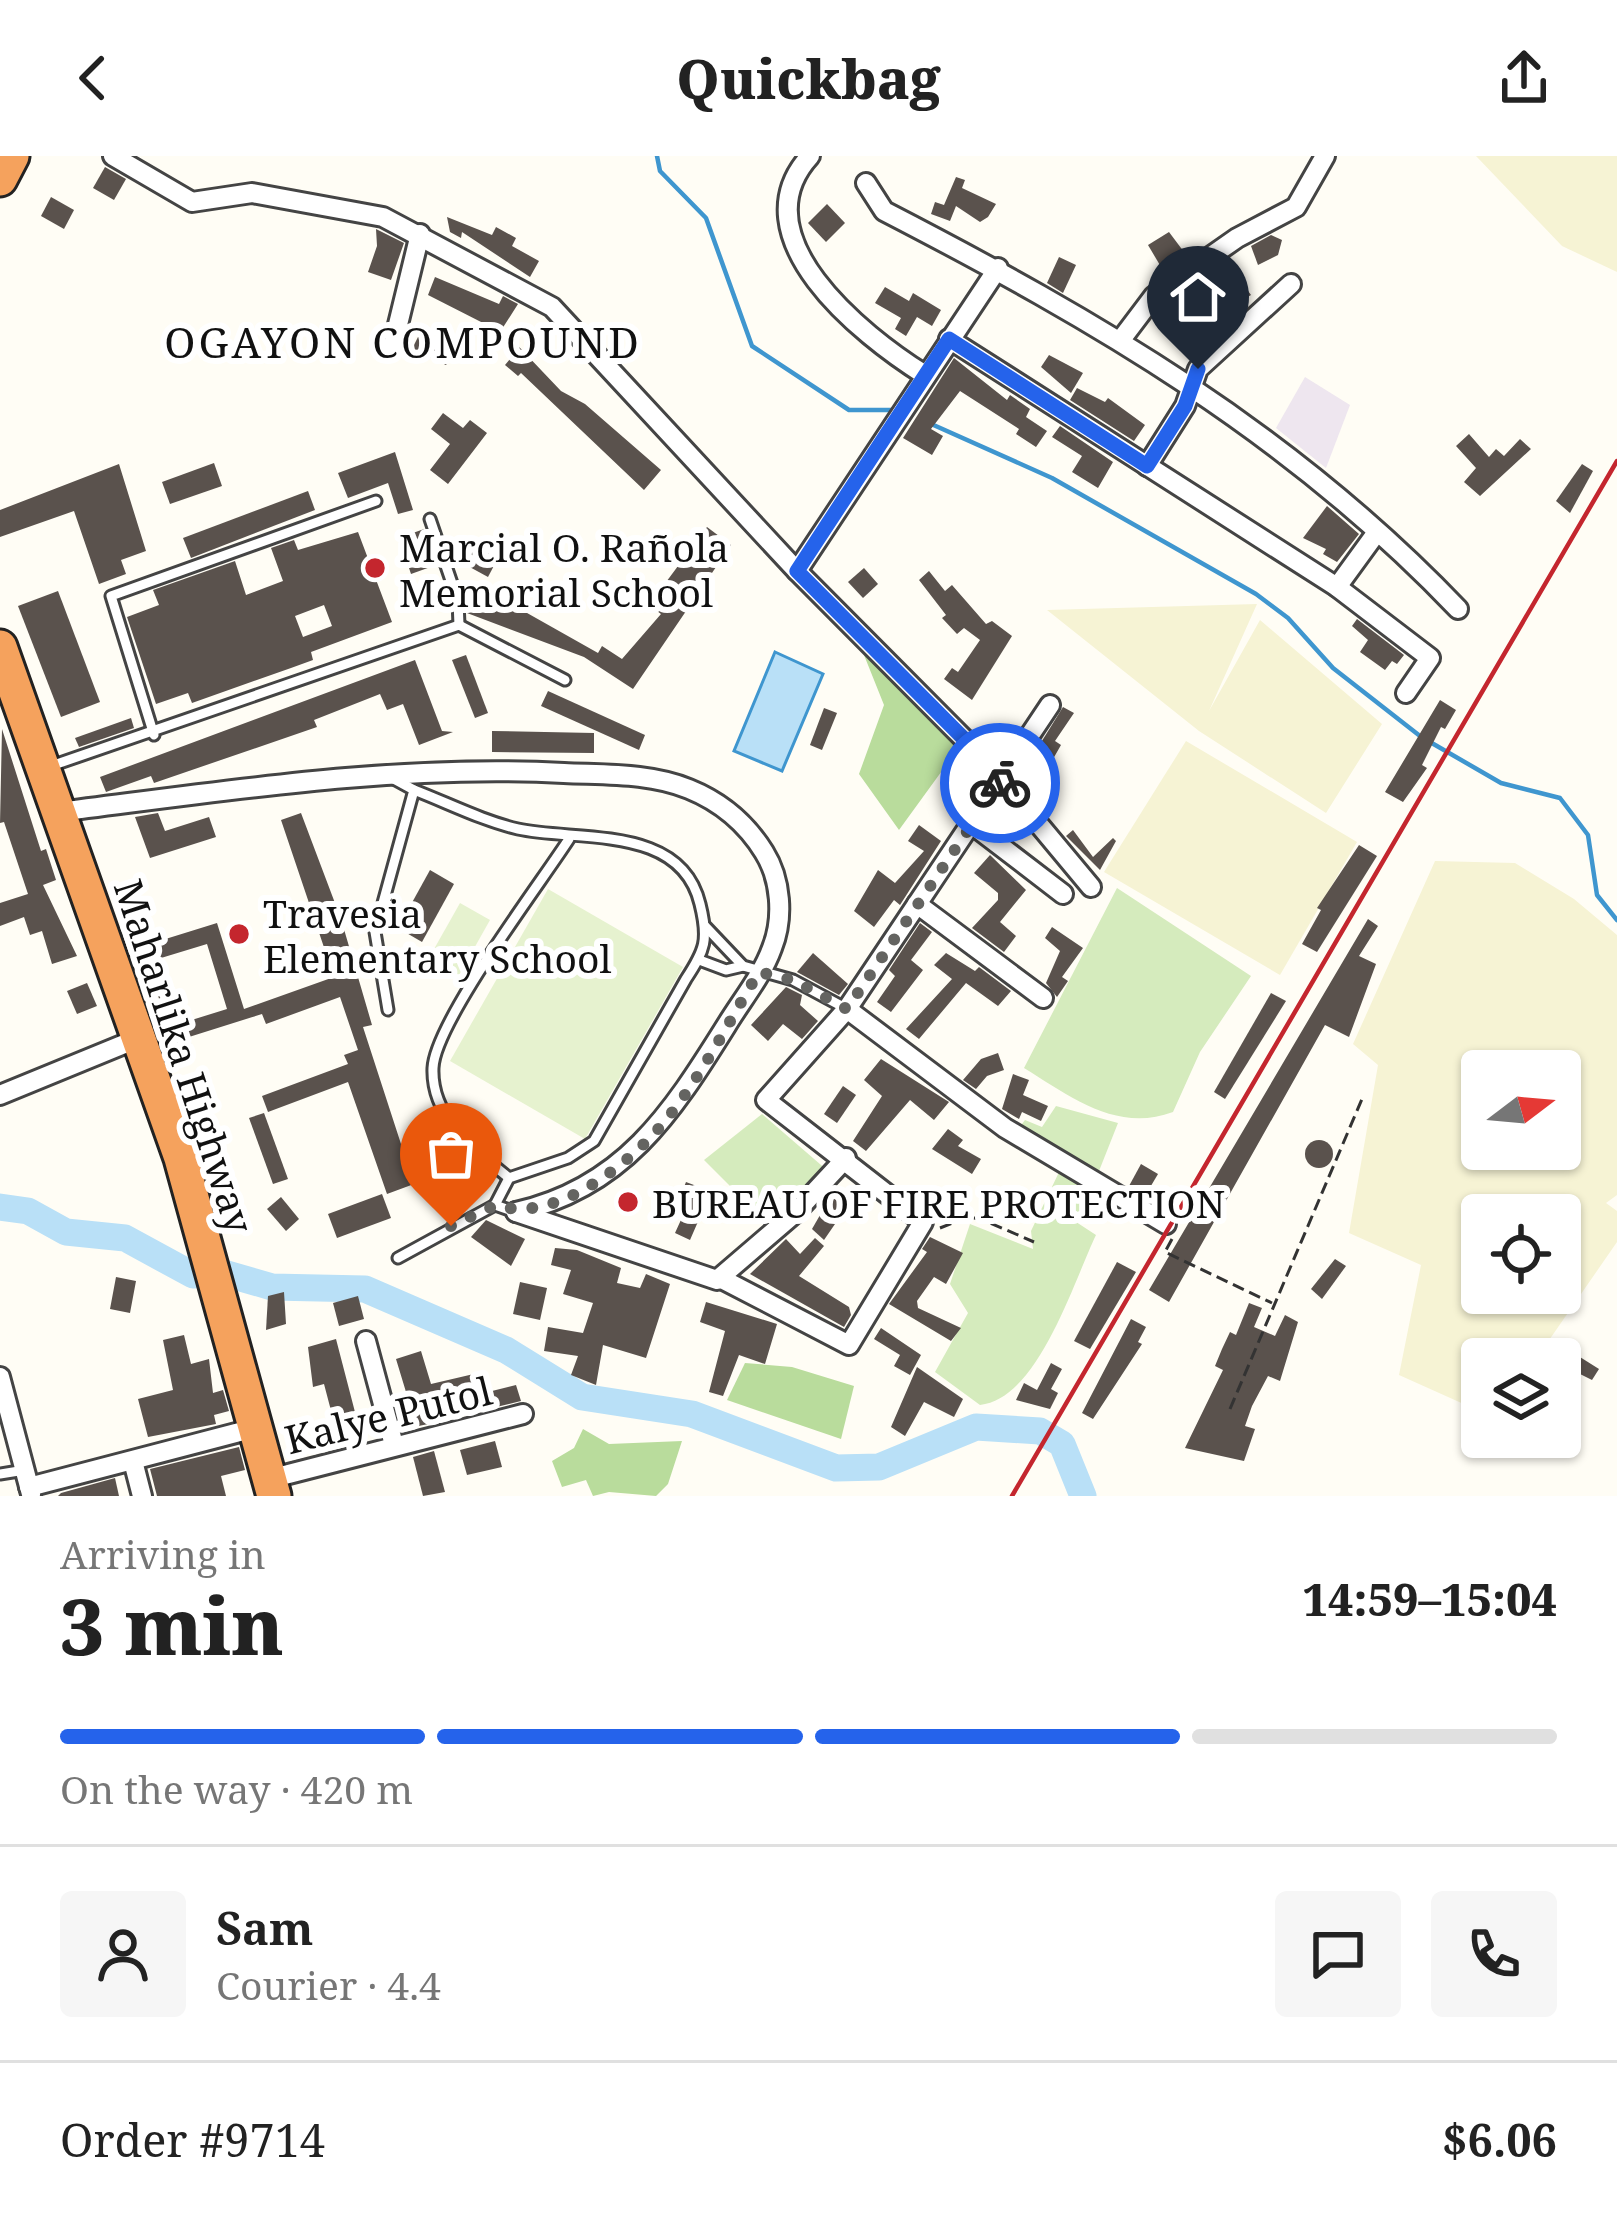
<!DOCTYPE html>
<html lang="en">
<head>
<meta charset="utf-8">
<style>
  :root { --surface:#fff; --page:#f6f6f6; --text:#222; --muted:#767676; --line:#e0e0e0; --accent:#2563eb }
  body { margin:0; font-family:"Noto Serif",serif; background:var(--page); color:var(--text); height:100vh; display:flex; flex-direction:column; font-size:45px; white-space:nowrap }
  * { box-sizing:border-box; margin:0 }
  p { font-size:39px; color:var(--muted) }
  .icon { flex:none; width:66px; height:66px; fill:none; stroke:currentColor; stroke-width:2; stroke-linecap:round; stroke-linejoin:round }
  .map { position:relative; height:1340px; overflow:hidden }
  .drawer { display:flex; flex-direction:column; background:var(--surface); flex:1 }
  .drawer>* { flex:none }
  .needle { width:78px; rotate:74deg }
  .fabs { position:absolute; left:1461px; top:894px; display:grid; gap:24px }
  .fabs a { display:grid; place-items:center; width:120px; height:120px; border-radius:12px; background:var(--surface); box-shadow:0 3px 9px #0004; font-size:60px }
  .pin { position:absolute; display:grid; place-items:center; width:102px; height:102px; color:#fff; margin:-123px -51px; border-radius:50% 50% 50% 0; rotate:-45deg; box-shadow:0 0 12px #0007 }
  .pin .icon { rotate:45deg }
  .courier { position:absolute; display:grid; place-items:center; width:120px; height:120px; margin:-60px; border:9px solid #2563eb; border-radius:50%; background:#fff; color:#222; box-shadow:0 3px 15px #0007 }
  .summary em { font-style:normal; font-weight:800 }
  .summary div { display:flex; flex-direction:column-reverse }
  .summary { display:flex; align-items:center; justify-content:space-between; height:204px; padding:0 60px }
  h1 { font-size:78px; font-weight:800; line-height:90px }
  .bar { display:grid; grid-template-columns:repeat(4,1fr); gap:18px 12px; align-content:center; height:144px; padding:0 60px }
  .bar i { height:15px; border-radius:9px; background:var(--line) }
  .bar .current { background:var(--accent) }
  .bar p { grid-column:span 4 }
  .line { display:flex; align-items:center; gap:30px; padding:0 60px; border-top:3px solid var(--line) }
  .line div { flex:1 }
  .round { display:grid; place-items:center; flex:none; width:126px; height:126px; border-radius:12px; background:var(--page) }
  header { display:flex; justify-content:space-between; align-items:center; height:156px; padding:0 60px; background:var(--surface); font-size:54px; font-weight:800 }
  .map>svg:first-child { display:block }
  .industrial { fill:#eee6ef }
  .farmland { fill:#f6f3d4; fill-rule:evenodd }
  .green { fill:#d5ebbd }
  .forest { fill:#b9dc9c }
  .pitch { fill:#e6f2cf }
  .water { fill:#b9e0f7; stroke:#3f96cf; stroke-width:3 }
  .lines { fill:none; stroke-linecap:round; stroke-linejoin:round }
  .stream { stroke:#3f96cf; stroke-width:4.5 }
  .river { stroke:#b9e0f7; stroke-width:27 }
  .building { fill:#5a524d; fill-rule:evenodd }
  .lane-casing { stroke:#444; stroke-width:15 }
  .street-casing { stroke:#444; stroke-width:24 }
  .highway-casing { stroke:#222; stroke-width:39 }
  .path { stroke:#333; stroke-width:3; stroke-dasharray:12 6; stroke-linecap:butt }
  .lane { stroke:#fff; stroke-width:9 }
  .street { stroke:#fff; stroke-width:18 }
  .highway { stroke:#f5a25d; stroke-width:33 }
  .rail { stroke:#c4262e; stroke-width:4.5 }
  .done { stroke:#646461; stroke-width:12; stroke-dasharray:0 21.6 }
  .route { stroke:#2563eb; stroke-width:15 }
  .poi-dot { fill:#c4262e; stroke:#fff; stroke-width:4.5 }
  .labels { text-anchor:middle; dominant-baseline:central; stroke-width:12; stroke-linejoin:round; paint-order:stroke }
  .poi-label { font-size:39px; fill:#111; stroke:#fff; text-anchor:start }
  .street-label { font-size:39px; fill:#111; stroke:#fff }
  .neighbourhood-label { font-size:42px; letter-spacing:3px; fill:#111; stroke:#fff }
</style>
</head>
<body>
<header><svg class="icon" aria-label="back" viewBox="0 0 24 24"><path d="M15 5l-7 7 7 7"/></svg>Quickbag<svg class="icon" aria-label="share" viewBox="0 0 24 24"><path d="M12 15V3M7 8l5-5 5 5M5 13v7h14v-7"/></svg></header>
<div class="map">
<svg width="1617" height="1340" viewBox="0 0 1617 1340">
  <rect width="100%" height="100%" fill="#fffdf5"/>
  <path class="industrial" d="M1305 221 1350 249 1326 312 1276 272Z"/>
  <g class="farmland">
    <path d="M1476 0H1617V116L1562 90Z"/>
    <path d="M1257 448 1209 555 1260 464 1382 568 1326 657 1199 575 1047 454Z"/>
    <path d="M1186 585 1357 686 1280 819 1104 716Z"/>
    <path d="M1435 705 1515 707 1574 743 1617 779V1039L1606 1047 1617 1055V1086L1536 1203H1482V1253L1477 1254 1399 1219 1421 1109 1349 1077 1378 909 1353 888ZM1560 915V993H1482V915ZM1482 1059H1560V1137H1482Z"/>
  </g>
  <g class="green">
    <path d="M1117 732 1251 820 1200 896 1173 956C1117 977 1071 941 1024 912Z"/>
    <path d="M1056 950 1118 967 1099 1015 1019 972 1025 964 1042 971Z"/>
    <path d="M762 958 828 1015 771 1071 704 1004Z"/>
    <path d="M1060 1014 1086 1029 1087 1051 1070 1062 1096 1079C1073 1127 1038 1243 980 1249L935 1216 968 1157 950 1128 970 1068 1033 1093 1031 1075Z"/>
  </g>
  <g class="forest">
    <path d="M860 489 960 590 899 674 859 618 884 549Z"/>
    <path d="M745 1207 792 1211 854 1230 841 1283 727 1244Z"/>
    <path d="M583 1273 609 1288 682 1285 668 1328 656 1340 609 1336 593 1340 586 1324 562 1331 552 1305 574 1292Z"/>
  </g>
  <g class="pitch">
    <path d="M548 733 683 811 585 983 450 905Z"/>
    <path d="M460 747 490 764 459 819 429 802Z"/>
  </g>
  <path class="water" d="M775 496 823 518 782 615 734 595Z"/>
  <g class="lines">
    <g class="stream">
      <path d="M657 0 660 15 706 62 752 190 849 254H896"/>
      <path d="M929 267 1052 322 1256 438 1288 462 1333 512 1420 580"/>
      <path d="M1430 586 1501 627 1560 642 1588 679 1597 739 1617 764"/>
    </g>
    <path class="river" d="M0 1051 28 1055 66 1076 125 1082 193 1119 220 1116 272 1131 365 1133 506 1194 582 1241 692 1258 836 1312 879 1311 976 1271 1040 1275 1062 1288 1083 1340"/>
  </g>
  <g class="building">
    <path d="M105 11 126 23 114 44 93 32Z"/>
    <path d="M956 21 965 24 962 32 996 48 988 61 980 66 956 50 950 65 931 58 935 46 944 49Z"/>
    <path d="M51 41 74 54 64 73 41 60Z"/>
    <path d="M827 48 845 67 826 86 808 67Z"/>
    <path d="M447 61 492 79 496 71 516 82 512 90 539 105 530 121 462 76 461 82 450 76Z"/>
    <path d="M376 73 404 87 391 124 368 116 377 90Z"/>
    <path d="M1169 76 1184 96 1164 116 1148 89Z"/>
    <path d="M1271 79 1282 84 1278 99 1258 109 1251 90Z"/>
    <path d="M1059 101 1076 109 1063 137 1047 127Z"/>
    <path d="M435 121 499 148 503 140 518 148 502 173 561 235 585 248 661 314 644 334 521 217 518 220 505 209 514 198 482 173 485 168 428 139Z"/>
    <path d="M1240 124 1251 139 1212 162 1197 179 1184 167Z"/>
    <path d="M885 131 909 145 913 137 941 154 932 170 917 161 906 180 895 173 901 162 875 147Z"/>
    <path d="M421 175 457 191 446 209 412 193Z"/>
    <path d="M1049 199 1083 217 1071 237 1041 211Z"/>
    <path d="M954 202 1007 244 1010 239 1030 253 1026 261 1047 275 1036 291 1016 278 1019 273 960 235 931 273 943 280 932 299 903 282Z"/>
    <path d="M1077 232 1105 246 1108 242 1145 269 1134 285 1070 244Z"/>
    <path d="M443 257 463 272 470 264 487 277 448 328 430 314 450 288 431 273Z"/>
    <path d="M1060 270 1113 306 1098 332 1072 316 1082 300 1052 281Z"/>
    <path d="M1469 278 1489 301 1496 293 1504 300 1520 283 1531 293 1480 340 1464 326 1476 312 1456 290Z"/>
    <path d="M395 296 413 354 398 358 388 327 348 342 338 317Z"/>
    <path d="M214 307 222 330 170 348 162 326Z"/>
    <path d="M119 308 146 395 121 404 126 418 99 428 74 355 0 381V354Z"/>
    <path d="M1582 308 1593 315 1570 357 1556 345Z"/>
    <path d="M308 335 315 354 191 402 183 382Z"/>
    <path d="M1327 350 1359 378 1337 406 1323 398 1326 393 1303 382Z"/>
    <path d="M707 371 731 389 633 533 584 501 467 457 479 430 598 497 602 490 622 503 661 458 649 449Z"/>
    <path d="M424 373 436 409 411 418 399 382Z"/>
    <path d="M358 376 392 466 311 496 313 504 291 512 192 547 188 537 156 548 127 461 159 449 153 434 235 405 246 439 283 425 271 392 294 384 298 394ZM324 449 332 470 303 481 295 460Z"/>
    <path d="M475 390 498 402 488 421 466 409Z"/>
    <path d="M864 412 878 428 863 442 848 426Z"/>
    <path d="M929 415 945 435 952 429 986 468 992 465 1012 480 972 544 944 523 952 512 958 516 980 484 964 472 957 478 942 462 946 459 919 424Z"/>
    <path d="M58 435 100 546 61 561 18 450Z"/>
    <path d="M1357 463 1404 499 1397 508 1392 505 1385 514 1360 496 1368 484 1352 470Z"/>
    <path d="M466 499 488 557 475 562 452 504Z"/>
    <path d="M415 504 442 575 453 576 419 589 403 548 387 554 380 538 314 564 317 571 154 627 151 620 106 636 100 621Z"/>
    <path d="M548 535 645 579 639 594 541 550Z"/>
    <path d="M1440 544 1456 554 1445 573 1441 571 1422 609 1427 612 1403 646 1385 636Z"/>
    <path d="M1063 551 1074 557 1055 585 1061 589 1053 603 1037 593Z"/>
    <path d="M824 552 837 557 822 594 810 589Z"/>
    <path d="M131 562 134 572 79 591 75 582Z"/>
    <path d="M2 573 41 695 46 693 56 724 43 729 77 800 52 808 42 775 30 779 24 761 0 770V747L28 738 4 666 0 667Z"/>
    <path d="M492 575 594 577V597L492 596Z"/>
    <path d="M963 601 984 624 975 637 951 614Z"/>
    <path d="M158 657 165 675 209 661 216 681 150 702 135 661Z"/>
    <path d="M301 657 341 763 372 869 363 871 414 1028 387 1038 348 926 268 956 262 940 348 908 344 899 358 894 340 841 266 868 262 858 189 881 194 896 177 902 143 790 217 767 244 853 334 821 281 664ZM207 788 227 853 182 867 161 802Z"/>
    <path d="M919 669 941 685 900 749 894 744 874 771 854 755 878 714 895 727 924 695 908 685Z"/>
    <path d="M1073 674 1093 701 1113 682 1116 685 1100 714 1066 680Z"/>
    <path d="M1359 689 1377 700 1317 796 1302 788 1321 754 1317 752Z"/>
    <path d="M990 699 1026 734 1000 766 1016 780 1004 796 972 772 998 744V737L974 717Z"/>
    <path d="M430 714 454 728 422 786 398 772Z"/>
    <path d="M137 743 152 785 137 790 122 748Z"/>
    <path d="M1368 763 1378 770 1359 800 1376 808 1349 881 1325 869 1169 1146 1149 1134Z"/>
    <path d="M920 767 932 776 911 804 923 814 891 856 877 846 895 820 889 814Z"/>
    <path d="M1052 771 1083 792 1062 821 1068 825 1057 841 1046 827 1060 795 1045 782Z"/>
    <path d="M813 797 848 828 839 839 797 816Z"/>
    <path d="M946 797 975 815 979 811 1011 835 998 850 966 827 919 883 906 873 952 823 934 809Z"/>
    <path d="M87 827 97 850 77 858 67 835Z"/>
    <path d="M786 831 802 839 800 849 818 865 802 883 783 868 768 885 751 869Z"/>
    <path d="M1271 837 1286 845 1225 943 1214 936Z"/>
    <path d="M998 897 1004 914 987 920 976 933 963 924 981 903Z"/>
    <path d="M881 903 949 946 934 964 910 944 866 995 853 985 882 940 864 924Z"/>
    <path d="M1013 918 1029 924 1023 939 1048 950 1041 965 1022 956 1019 963 1002 953Z"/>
    <path d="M843 930 856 939 837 967 824 958Z"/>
    <path d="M264 957 288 1023 273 1028 249 962Z"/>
    <path d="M948 973 963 984 958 990 981 1003 972 1018 932 993Z"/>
    <circle cx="1319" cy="998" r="14"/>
    <path d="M1141 1008 1158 1018 1145 1040 1129 1030Z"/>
    <path d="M686 1026 723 1040 714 1066 700 1061 690 1084 675 1077 685 1055 676 1051Z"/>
    <path d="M382 1038 391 1062 337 1082 328 1058Z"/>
    <path d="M831 1040 846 1052 824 1084 812 1073Z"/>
    <path d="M281 1041 299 1063 286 1075 267 1053Z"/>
    <path d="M486 1064 525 1083 511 1110 471 1081Z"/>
    <path d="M930 1081 963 1097 946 1128 934 1121 917 1145 918 1152 961 1172 951 1185 889 1148 927 1096 922 1093Z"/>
    <path d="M815 1082 824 1090 799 1120 849 1151 851 1159 844 1171 750 1118 786 1083 800 1098Z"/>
    <path d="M555 1092 577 1094 621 1112 617 1127 640 1132 646 1118 670 1128 646 1202 603 1189 596 1229 571 1219 578 1200 544 1195 548 1171 583 1177 593 1147 563 1138 571 1114 551 1109Z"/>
    <path d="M1335 1103 1346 1110 1322 1143 1311 1133Z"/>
    <path d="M1117 1106 1136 1116 1090 1193 1074 1185Z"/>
    <path d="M116 1121 136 1125 130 1157 110 1153Z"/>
    <path d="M520 1126 547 1132 540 1164 513 1158Z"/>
    <path d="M284 1136 286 1168 266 1174 268 1140Z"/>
    <path d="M358 1140 364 1163 339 1170 333 1147Z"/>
    <path d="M706 1146 777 1168 765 1208 739 1199 723 1240 709 1236 725 1175 700 1166Z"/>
    <path d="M1249 1147 1262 1152 1254 1171 1275 1180 1285 1159 1298 1166 1280 1225 1268 1220 1252 1250 1245 1270 1255 1273 1244 1305 1185 1292 1223 1214 1215 1210 1222 1193 1230 1176 1236 1179Z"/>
    <path d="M1131 1163 1146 1171 1138 1186 1142 1188 1093 1263 1082 1257Z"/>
    <path d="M881 1172 921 1199 910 1219 894 1210 900 1199 874 1183Z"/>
    <path d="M184 1179 191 1208 209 1203 213 1237 223 1234 229 1255 214 1259 216 1268 148 1281 138 1243 173 1234 163 1184Z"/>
    <path d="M336 1183 362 1283 319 1289 314 1271 334 1266 324 1228 313 1231 308 1191Z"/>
    <path d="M1564 1191 1599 1213 1592 1224 1560 1208Z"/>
    <path d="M421 1195 431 1228 478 1217 486 1245 436 1258 438 1266 404 1273 394 1239 406 1236 396 1203Z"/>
    <path d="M1051 1207 1062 1213 1051 1233 1058 1237 1050 1253 1016 1244 1024 1227 1037 1234Z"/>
    <path d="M917 1211 963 1243 954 1261 924 1246 905 1280 891 1271Z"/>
    <path d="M516 1229 521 1245 492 1252 488 1236Z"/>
    <path d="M495 1285 502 1311 467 1319 460 1294Z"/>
    <path d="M239 1291 245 1314 221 1320 226 1340H157L150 1313Z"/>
    <path d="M434 1295 445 1336 423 1340 413 1301Z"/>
    <path d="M115 1322 119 1340H58L61 1337Z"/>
  </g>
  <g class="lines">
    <defs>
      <g id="lane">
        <path d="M430 363 458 445 459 469"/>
        <path d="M154 579 111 440 376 345"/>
        <path d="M48 611 459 469 565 524"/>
        <path d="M414 634C448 647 483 665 518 673 579 686 681 668 700 748 709 784 705 794 686 823L594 985 568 1002 509 1022 495 1049"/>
        <path d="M705 770 743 810 793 824 847 853"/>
        <path d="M702 805 726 814 743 810"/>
        <path d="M388 854 375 776 414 634 392 622"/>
        <path d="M509 1022C475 994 431 962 433 912 435 866 540 728 569 683"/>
        <path d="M398 1102 495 1049 515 1056"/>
        <path d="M0 1318 25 1314"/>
      </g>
      <g id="street">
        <path d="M113 0 192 46 252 37 383 61 552 151 797 415 986 605 1091 731"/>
        <path d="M810 0C737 80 861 179 925 219"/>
        <path d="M866 27 884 55C1097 165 1290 277 1458 453"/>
        <path d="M949 183 1337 431 1430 502 1406 537"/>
        <path d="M1120 185 1154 140 1237 82 1296 51 1325 0"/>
        <path d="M393 189 420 78"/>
        <path d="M1147 310 1185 250 1198 213 1291 128"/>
        <path d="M797 415 998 112"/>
        <path d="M1337 431 1377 376"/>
        <path d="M58 656C226 635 395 608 564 617 606 619 650 617 689 633 721 646 746 667 764 696 781 723 784 762 772 792 762 820 741 845 726 870 671 958 623 1032 516 1056"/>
        <path d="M973 669 1063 738"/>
        <path d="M917 748 1043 842"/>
        <path d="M847 853 1005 972 1166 1068"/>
        <path d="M0 939 139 882"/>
        <path d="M516 1056 717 1124 794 1058 846 1002"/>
        <path d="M720 1122 849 1189 923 1066 766 944 847 853 1050 549"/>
        <path d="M366 1185 394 1289"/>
        <path d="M0 1221 31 1338"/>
        <path d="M133 1305 142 1340"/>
        <path d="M269 1323 523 1258"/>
        <path d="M29 1331 255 1272"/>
      </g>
      <g id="highway">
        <path d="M0 23 12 0"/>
        <path d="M0 491 181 1002 274 1340"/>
      </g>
    </defs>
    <use href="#lane" class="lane-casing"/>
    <use href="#street" class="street-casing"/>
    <use href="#highway" class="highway-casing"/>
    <g class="path">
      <path d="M940 1072 968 1061 981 1063 1034 1086"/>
      <path d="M1172 1083 1165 1096 1272 1147"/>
      <path d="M1230 1253 1362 943"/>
    </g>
    <use href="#lane" class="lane"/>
    <use href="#street" class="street"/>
    <use href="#highway" class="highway"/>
    <path class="rail" d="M1012 1340 1617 305"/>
  </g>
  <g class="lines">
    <path class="done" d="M451 1070 496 1049C556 1069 634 1005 670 959 704 916 730 863 759 816L793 824 847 853 1000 627"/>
    <path class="route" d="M1000 627 986 605 797 415 949 183 1147 310 1185 250 1198 213"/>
  </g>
  <g class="poi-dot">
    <circle cx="375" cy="412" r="12"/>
    <circle cx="239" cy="778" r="12"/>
    <circle cx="628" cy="1046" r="12"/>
  </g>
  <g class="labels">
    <g class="poi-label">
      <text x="399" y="390">Marcial O. Rañola<tspan x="399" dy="45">Memorial School</tspan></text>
      <text x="263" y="756">Travesia<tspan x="263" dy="45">Elementary School</tspan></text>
      <text x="652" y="1046">BUREAU OF FIRE PROTECTION</text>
    </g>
    <g class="street-label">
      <text transform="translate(185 900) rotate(72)">Maharlika Highway</text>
      <text transform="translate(388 1258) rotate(-14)">Kalye Putol</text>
    </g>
    <g class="neighbourhood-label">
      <text x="403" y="185">OGAYON COMPOUND</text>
    </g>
  </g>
</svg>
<div class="fabs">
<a><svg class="needle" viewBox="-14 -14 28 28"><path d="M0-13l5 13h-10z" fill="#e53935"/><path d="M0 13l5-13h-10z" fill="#767676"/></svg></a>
<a><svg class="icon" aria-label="locate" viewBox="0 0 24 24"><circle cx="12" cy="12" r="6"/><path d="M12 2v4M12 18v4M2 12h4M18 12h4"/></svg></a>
<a><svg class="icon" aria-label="layers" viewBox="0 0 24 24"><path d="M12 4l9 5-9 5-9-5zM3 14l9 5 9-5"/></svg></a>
</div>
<div class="pin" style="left:451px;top:1070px;background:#ea580c"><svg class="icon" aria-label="bag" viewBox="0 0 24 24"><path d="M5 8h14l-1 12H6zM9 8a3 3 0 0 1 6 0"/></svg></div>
<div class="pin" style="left:1198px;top:213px;background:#1f2937"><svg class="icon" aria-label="home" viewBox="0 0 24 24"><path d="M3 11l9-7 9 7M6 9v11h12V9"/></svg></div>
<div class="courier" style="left:1000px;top:627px"><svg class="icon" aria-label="bike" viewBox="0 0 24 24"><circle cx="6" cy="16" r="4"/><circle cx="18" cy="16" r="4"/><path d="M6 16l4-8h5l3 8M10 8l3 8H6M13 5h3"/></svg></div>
</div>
<section class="drawer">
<div class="summary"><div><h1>3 min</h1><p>Arriving in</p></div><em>14:59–15:04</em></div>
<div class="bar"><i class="current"></i><i class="current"></i><i class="current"></i><i></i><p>On the way · 420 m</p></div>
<div class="line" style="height:216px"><a class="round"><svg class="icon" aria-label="person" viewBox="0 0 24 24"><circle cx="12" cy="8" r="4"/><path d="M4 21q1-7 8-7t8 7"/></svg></a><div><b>Sam</b><p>Courier · 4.4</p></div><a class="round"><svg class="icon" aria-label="chat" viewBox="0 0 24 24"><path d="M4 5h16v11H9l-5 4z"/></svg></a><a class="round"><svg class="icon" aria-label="phone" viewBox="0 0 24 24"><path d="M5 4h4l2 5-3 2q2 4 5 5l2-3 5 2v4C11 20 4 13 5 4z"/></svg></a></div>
<div class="line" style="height:156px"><div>Order #9714</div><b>$6.06</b></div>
</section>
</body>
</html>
